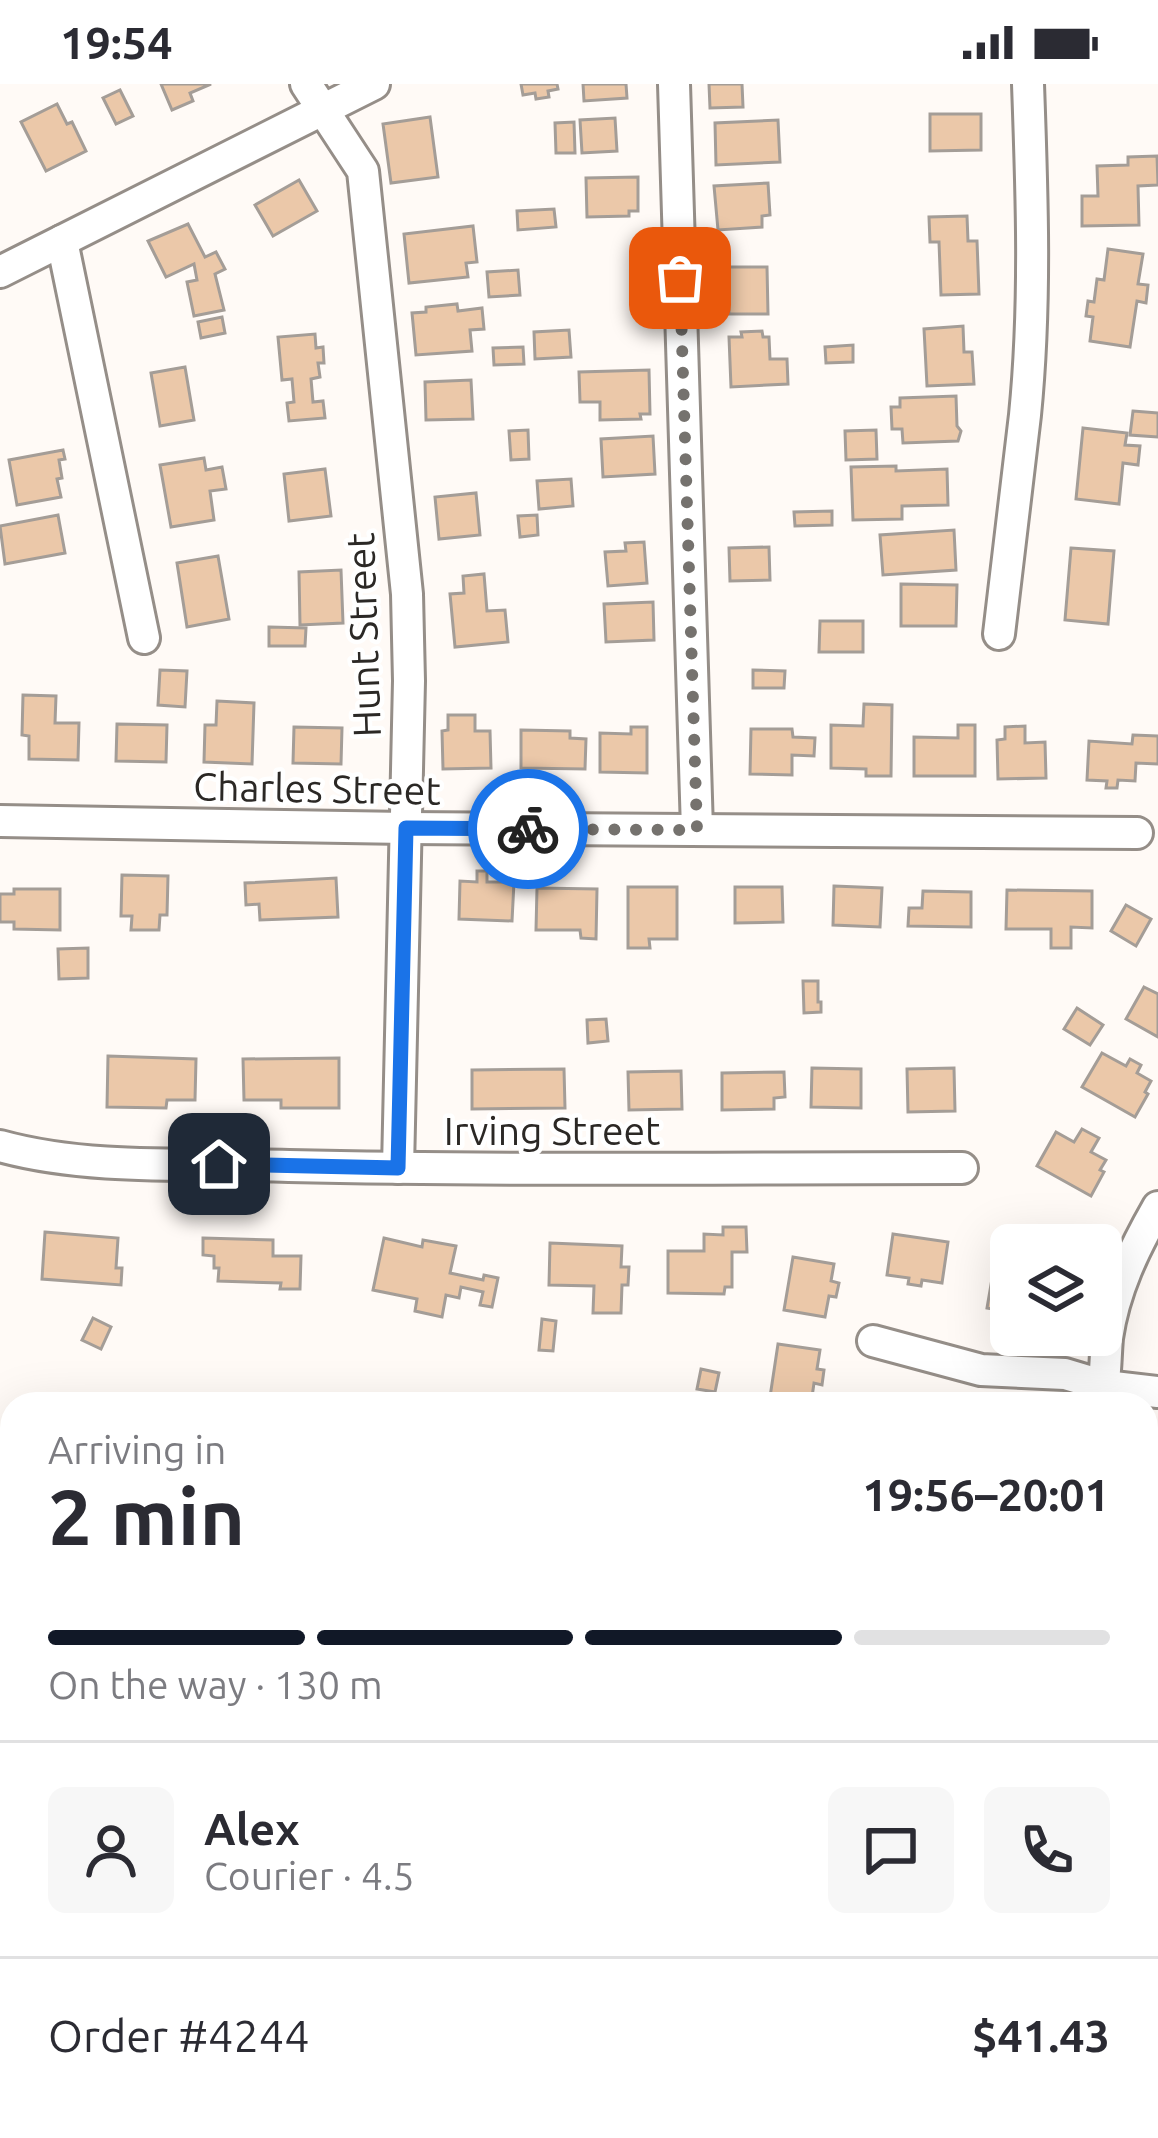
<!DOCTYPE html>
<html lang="en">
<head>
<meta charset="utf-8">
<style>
  :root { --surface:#fff; --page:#f7f7f7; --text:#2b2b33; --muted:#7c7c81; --line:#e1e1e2; --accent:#111827 }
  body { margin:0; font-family:Ubuntu,sans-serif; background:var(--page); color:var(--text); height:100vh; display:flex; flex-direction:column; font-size:45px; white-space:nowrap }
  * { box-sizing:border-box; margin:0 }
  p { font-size:39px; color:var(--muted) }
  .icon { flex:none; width:66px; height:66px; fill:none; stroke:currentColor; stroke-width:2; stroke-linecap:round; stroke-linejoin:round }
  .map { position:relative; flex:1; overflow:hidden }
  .drawer { position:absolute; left:0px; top:1308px; width:1158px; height:747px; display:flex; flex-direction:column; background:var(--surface); border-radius:36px 36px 0 0; box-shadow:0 12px 48px #0002 }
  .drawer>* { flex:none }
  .controls { position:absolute; left:990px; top:1140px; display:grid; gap:24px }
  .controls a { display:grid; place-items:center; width:132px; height:132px; border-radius:18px; background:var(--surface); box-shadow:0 12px 48px #0002; font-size:60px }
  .pin { position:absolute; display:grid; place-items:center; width:102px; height:102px; color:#fff; margin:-51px; border-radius:24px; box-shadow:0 6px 18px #0006 }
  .courier { position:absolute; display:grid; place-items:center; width:120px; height:120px; margin:-60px; border:9px solid #1a73e8; border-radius:50%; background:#fff; color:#222; box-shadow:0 3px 15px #0007 }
  .headline em { font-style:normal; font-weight:700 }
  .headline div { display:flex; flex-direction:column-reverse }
  .headline { display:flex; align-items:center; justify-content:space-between; height:204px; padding:0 48px }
  h1 { font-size:78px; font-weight:700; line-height:90px }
  .bar { display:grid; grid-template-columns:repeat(4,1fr); gap:18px 12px; align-content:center; height:144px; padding:0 48px }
  .bar i { height:15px; border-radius:9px; background:var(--line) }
  .bar .on { background:var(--accent) }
  .bar p { grid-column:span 4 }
  .line { display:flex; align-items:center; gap:30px; padding:0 48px; border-top:3px solid var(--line) }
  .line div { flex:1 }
  .round { display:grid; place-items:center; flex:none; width:126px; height:126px; border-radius:18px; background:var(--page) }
  .status { display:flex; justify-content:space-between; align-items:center; height:84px; padding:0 60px; background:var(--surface); direction:ltr }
  .status svg { height:33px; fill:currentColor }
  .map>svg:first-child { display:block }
  .building { fill:#ebc8a9; stroke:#a49d97; stroke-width:3 }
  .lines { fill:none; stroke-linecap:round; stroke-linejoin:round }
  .service-casing { stroke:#958e88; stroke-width:21 }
  .minor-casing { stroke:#958e88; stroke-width:36 }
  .service { stroke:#fff; stroke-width:15 }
  .minor { stroke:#fff; stroke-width:30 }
  .done { stroke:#75726e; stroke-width:12; stroke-dasharray:0 21.6 }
  .route { stroke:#1a73e8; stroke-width:15 }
  .labels { text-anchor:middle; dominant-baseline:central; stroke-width:9; stroke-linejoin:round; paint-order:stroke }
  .street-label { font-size:39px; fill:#2b2825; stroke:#fff }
</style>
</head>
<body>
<div class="status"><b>19:54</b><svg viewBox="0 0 49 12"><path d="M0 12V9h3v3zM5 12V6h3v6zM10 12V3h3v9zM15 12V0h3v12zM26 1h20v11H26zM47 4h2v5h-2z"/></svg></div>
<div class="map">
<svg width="1158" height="2054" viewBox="0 0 1158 2054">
  <rect width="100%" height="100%" fill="#fffaf6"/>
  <g class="building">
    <path d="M161 0H211L190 9 193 17 172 26Z"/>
    <path d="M521 0H557L558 5 548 7 549 13 536 15 535 9 523 11Z"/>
    <path d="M583 0H626L627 14 584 17Z"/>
    <path d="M709 0H742L743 23 710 24Z"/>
    <path d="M120 6 133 32 116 40 103 14Z"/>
    <path d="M57 20 67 40 72 38 86 67 46 87 21 38Z"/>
    <path d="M930 30H981V66L930 67Z"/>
    <path d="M430 33 438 93 391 99 383 40Z"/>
    <path d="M615 34 617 67 582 69 580 36Z"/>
    <path d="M778 36 780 78 716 81 715 39Z"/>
    <path d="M574 38 575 69H556L555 39Z"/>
    <path d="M1157 72 1158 101 1138 102 1139 141 1082 142V112H1098L1097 82 1128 81V73Z"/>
    <path d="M638 93V127H629V132L587 133 586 94Z"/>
    <path d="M299 96 317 127 273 152 255 121Z"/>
    <path d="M768 99 770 131 762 132V143L718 146 714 102Z"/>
    <path d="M554 125 556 143 518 146 517 127Z"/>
    <path d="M967 132 968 157H977L979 210 941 211 939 158H930L929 133Z"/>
    <path d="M188 140 205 173 216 168 225 185 215 190 224 226 194 232 187 198 197 196 194 180 166 193 148 157Z"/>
    <path d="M473 142 477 178 466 179 468 193 409 199 404 150Z"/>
    <path d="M1108 165 1143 170 1138 200 1148 201 1146 219 1137 217 1130 263 1090 257 1093 233 1086 232 1088 217 1094 218 1097 195 1104 196Z"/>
    <path d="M728 183H767L768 230H729Z"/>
    <path d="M518 186 520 211 489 213 487 188Z"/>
    <path d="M457 220 458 227 482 224 484 245 470 246 472 267 416 271 412 229 426 228V223Z"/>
    <path d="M222 233 225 249 201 254 198 238Z"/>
    <path d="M963 242 964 268H972L974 300 927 302 924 245Z"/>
    <path d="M569 246 571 273 535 275 534 248Z"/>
    <path d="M762 247 763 253H769L770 275H787L788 300 731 303 729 253H742L741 248Z"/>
    <path d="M315 250 316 264 323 263 324 279H318L320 293 311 295 313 318 323 317 325 334 289 337 287 319 294 318 292 295 282 296 278 253Z"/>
    <path d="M853 261V278L826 279 825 263Z"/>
    <path d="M523 263 524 280 494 281 493 264Z"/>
    <path d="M185 283 194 336 160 342 151 289Z"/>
    <path d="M649 286 650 330H640L641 335 600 336V318H580L579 288Z"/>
    <path d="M471 296 473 335 426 336 425 298Z"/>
    <path d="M956 312 957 342 961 347 958 357 903 359 902 345H892L891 323H900V314Z"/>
    <path d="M1133 327 1158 329V353L1130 351Z"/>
    <path d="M1083 344 1127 349 1125 361 1140 362 1138 381 1123 379 1119 420 1076 415Z"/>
    <path d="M528 346 529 375 511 376 509 347Z"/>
    <path d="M876 346 877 375 846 376 845 347Z"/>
    <path d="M653 352 655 390 603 393 601 355Z"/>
    <path d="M63 366 65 375 59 376 62 394 57 395 61 413 17 421 9 376Z"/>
    <path d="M204 374 206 386 222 383 226 405 210 407 214 436 171 443 160 381Z"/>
    <path d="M896 382V387L947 385 948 421 902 422V435L853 436 851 383Z"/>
    <path d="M325 385 331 432 289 437 284 390Z"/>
    <path d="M571 395 573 422 539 425 537 397Z"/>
    <path d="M476 409 480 451 439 455 435 413Z"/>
    <path d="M832 427V441L795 442 794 428Z"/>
    <path d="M58 431 65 469 5 480 0 442Z"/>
    <path d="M537 431 538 451 520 453 518 432Z"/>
    <path d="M954 446 956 486 883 491 880 451Z"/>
    <path d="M644 458 647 499 608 502 605 468 626 467 625 459Z"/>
    <path d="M769 463 770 496 730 497 729 464Z"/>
    <path d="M1071 464 1114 467 1108 540 1065 536Z"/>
    <path d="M218 472 229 535 187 543 177 479Z"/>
    <path d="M341 486 343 539 300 541 299 488Z"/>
    <path d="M484 490 487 527 505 526 508 558 455 563 450 510 464 509 463 492Z"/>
    <path d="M901 500 957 501 956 542H901Z"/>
    <path d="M653 518 654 556 606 558 604 520Z"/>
    <path d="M820 537H863V568H819Z"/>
    <path d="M269 543 306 544 305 562H269Z"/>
    <path d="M160 586 187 587 185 623 158 621Z"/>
    <path d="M753 586 785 587 784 604H753Z"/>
    <path d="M23 611 56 612 55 639H79L78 676 29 675V652L22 651Z"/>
    <path d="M217 617 254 619 252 680 204 678 205 641H216Z"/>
    <path d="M864 620 892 621 891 692H866V685L831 684V641L863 642Z"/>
    <path d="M448 631H475V647H490L491 684 443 685 442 647 448 646Z"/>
    <path d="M117 640 167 641 166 678 116 677Z"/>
    <path d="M958 641H975V692H914V653L958 654Z"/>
    <path d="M1025 642V659L1045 658 1046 694 998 695 997 656 1005 655V643Z"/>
    <path d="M294 643 342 644 341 680 293 679Z"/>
    <path d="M631 643H647V689L600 688V649L631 650Z"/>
    <path d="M751 645H792L793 653 815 654 814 672 792 671V691L750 690Z"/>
    <path d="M521 646 570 647V654L586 655 585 685 521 684Z"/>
    <path d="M1133 651 1158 652V680L1136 679 1135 697 1118 696 1117 704H1106L1107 697 1087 696 1089 657 1132 660Z"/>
    <path d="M477 787H487V798H514L512 837 459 835 460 797 477 798Z"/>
    <path d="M122 791 168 792 167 831H160L159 846H131L132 832H121Z"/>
    <path d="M336 794 338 833 260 836 259 820 246 821 245 799Z"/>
    <path d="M834 802 882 804 880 843 833 841Z"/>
    <path d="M628 803H677V855H649L650 864H628Z"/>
    <path d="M735 803H782L783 838 735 839Z"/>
    <path d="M537 804 597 805 596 855 581 854 580 846H536Z"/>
    <path d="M14 805H60V846L14 845V838H0V810H14Z"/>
    <path d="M1007 806 1092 807V844L1071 843V864H1051V845H1006Z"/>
    <path d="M923 807 971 808V843L908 842 909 824H922Z"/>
    <path d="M1126 821 1151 835 1136 862 1111 847Z"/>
    <path d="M88 864V894L59 895 58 865Z"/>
    <path d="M803 897H818V918H821V928L804 929Z"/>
    <path d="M1144 903 1158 910V953L1126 935Z"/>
    <path d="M1077 924 1103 941 1090 961 1064 945Z"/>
    <path d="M606 935 608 957 588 959 587 936Z"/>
    <path d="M1102 969 1126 982 1130 975 1141 981 1137 989 1151 997 1145 1008 1148 1010 1135 1033 1082 1003Z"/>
    <path d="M108 972 196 975 195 1016H167L166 1024 107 1023Z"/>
    <path d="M339 974V1024H281V1016H244L243 975Z"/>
    <path d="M812 984 861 985V1024L811 1023Z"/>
    <path d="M954 984 955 1027 908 1028 907 985Z"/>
    <path d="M564 985 565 1024 472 1025V986Z"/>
    <path d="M681 987 682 1025 629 1026 628 988Z"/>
    <path d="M784 988 785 1013 774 1014V1025L722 1026V989Z"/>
    <path d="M1082 1045 1099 1054 1091 1068 1106 1076 1100 1086 1104 1088 1091 1112 1037 1082 1056 1048 1074 1058Z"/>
    <path d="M723 1143H746L747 1168H732V1203H725L724 1210 668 1209V1167H704V1150L723 1151Z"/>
    <path d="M45 1148 118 1154 116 1184H122L121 1201 42 1195Z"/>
    <path d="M893 1150 948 1158 942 1199 922 1196 921 1202 908 1200 909 1194 887 1191Z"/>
    <path d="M203 1154 273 1156V1172H301L300 1205H280L281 1199 218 1197 219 1184H214V1172L203 1171Z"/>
    <path d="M384 1154 422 1163 423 1156 456 1162 450 1189 483 1196 484 1191 498 1194 492 1223 480 1221 483 1208 461 1203 459 1214 446 1211 442 1233 415 1227 417 1215 373 1206Z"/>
    <path d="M550 1159 622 1162 621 1183H629L628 1201H622L621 1229H593L594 1202 549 1201Z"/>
    <path d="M793 1173 834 1180 831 1197 839 1199 836 1213 829 1212 825 1233 784 1226Z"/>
    <path d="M994 1183 1011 1186V1234L1008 1233 1009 1228 987 1224Z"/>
    <path d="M93 1234 111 1243 101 1265 82 1256Z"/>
    <path d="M542 1235 556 1237 553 1267 539 1266Z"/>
    <path d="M778 1260 820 1266 817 1285 824 1286 822 1301 814 1299 811 1320 770 1313Z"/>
    <path d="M701 1285 719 1289 715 1308 697 1305Z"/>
    <path d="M1146 1524 1158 1526V1575L1146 1573Z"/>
    <path d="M0 1728 12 1733V1787L0 1782Z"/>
    <path d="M452 2043 457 2046 459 2043H499L493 2054H446Z"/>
  </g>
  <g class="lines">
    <defs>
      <g id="service">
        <path d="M1146 1861 1158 1858"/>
        <path d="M1146 1886 1158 1894"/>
        <path d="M970 2054 977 2043"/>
      </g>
      <g id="minor">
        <path d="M306 0 363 87 407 510 409 597 398 1084"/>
        <path d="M674 0 697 746"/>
        <path d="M62 157 144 554"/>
        <path d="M0 188 374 0"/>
        <path d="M999 550C1007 477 1017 404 1025 331 1036 221 1032 110 1028 0"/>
        <path d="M0 737 406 744 1137 749"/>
        <path d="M0 1062C90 1087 196 1079 289 1082 514 1087 738 1084 962 1084"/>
        <path d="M873 1257 981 1286 1065 1290 1105 1302 1158 1308"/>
        <path d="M1100 1320C1106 1298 1105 1277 1107 1254 1114 1206 1134 1165 1158 1123"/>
        <path d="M0 2008 12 1982"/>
        <path d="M93 2043 122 2054"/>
        <path d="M372 2054 379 2043"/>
      </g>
    </defs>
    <use href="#service" class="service-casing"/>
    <use href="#minor" class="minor-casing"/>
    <use href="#service" class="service"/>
    <use href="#minor" class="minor"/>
  </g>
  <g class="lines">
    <path class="done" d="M528 745 697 746 680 194"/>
    <path class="route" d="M219 1080 398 1084 406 744 528 745"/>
  </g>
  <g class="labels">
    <g class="street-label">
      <text transform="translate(363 551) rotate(-92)">Hunt Street</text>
      <text transform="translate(317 704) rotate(1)">Charles Street</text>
      <text x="552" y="1046">Irving Street</text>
    </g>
  </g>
</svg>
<div class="controls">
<a><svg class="icon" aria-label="layers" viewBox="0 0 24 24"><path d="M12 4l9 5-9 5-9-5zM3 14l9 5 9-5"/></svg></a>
</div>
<div class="pin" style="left:680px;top:194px;background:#ea580c"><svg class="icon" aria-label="bag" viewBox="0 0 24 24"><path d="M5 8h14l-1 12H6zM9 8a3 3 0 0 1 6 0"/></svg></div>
<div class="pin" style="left:219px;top:1080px;background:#1f2937"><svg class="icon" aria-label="home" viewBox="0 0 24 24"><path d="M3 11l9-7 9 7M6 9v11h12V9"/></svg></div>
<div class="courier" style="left:528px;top:745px"><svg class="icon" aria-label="bike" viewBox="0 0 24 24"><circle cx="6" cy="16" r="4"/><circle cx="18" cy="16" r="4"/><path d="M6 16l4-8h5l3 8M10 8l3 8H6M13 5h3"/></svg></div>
<section class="drawer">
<div class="headline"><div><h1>2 min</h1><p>Arriving in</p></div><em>19:56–20:01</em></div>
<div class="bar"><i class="on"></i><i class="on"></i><i class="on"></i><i></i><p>On the way · 130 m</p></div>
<div class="line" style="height:216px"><a class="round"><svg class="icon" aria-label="person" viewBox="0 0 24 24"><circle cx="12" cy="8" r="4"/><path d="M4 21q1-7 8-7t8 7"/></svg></a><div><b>Alex</b><p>Courier · 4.5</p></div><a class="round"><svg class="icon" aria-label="chat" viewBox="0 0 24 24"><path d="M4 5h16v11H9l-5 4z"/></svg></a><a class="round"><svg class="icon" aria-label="phone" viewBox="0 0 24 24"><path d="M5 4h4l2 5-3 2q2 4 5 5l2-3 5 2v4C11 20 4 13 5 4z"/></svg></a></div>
<div class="line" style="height:156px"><div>Order #4244</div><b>$41.43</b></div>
</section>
</div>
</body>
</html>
